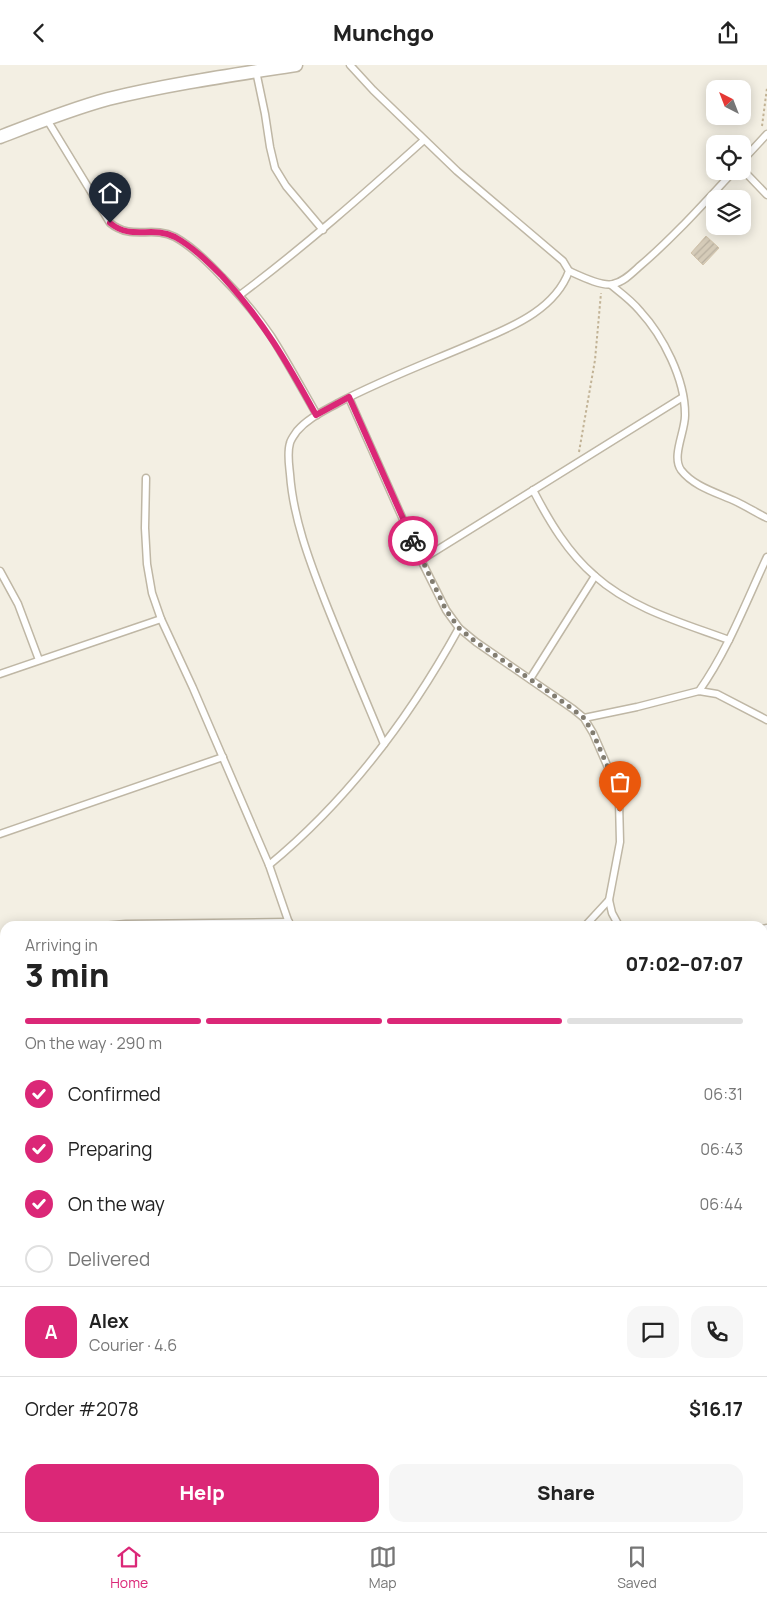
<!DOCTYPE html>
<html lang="en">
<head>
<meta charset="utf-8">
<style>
  :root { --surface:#fff; --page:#f6f6f6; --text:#222; --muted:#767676; --line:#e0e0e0; --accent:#db2777 }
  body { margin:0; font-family:Manrope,sans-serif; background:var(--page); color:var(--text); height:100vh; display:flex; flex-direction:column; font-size:19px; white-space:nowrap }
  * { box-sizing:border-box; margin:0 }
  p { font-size:16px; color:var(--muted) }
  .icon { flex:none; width:28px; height:28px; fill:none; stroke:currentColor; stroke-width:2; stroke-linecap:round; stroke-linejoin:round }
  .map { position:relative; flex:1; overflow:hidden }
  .sheet { position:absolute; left:0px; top:856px; width:768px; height:611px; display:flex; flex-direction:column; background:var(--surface); border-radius:15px 15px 0 0; box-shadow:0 2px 12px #0003 }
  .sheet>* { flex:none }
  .needle { width:32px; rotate:318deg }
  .controls { position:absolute; left:706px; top:15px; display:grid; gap:10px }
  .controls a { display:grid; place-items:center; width:45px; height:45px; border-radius:10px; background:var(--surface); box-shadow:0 2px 12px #0003; font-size:25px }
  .pin { position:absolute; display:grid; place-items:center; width:42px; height:42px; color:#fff; margin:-51px -21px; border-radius:50% 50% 50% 0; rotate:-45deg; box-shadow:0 0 5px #0007 }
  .pin .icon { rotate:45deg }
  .courier { position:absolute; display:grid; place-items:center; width:50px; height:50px; margin:-25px; border:4px solid #db2777; border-radius:50%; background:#fff; color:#222; box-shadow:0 1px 6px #0007 }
  .summary em { font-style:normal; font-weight:800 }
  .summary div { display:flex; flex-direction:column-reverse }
  .summary { display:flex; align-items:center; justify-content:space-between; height:85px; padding:0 25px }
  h1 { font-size:32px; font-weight:800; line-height:38px }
  .bar { display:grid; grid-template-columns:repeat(4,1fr); gap:8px 5px; align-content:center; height:60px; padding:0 25px }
  .bar i { height:6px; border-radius:4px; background:var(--line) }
  .bar .active { background:var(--accent) }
  .bar p { grid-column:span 4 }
  .line { display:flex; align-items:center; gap:12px; padding:0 25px; border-top:1px solid var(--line) }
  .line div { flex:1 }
  .round { display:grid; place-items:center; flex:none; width:52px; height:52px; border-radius:15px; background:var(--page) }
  ol { padding:0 25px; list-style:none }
  li { display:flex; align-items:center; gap:15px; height:55px }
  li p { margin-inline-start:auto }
  li .icon { padding:5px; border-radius:50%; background:var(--accent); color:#fff; stroke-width:4 }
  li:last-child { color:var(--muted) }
  li i { width:28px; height:28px; border:2px solid var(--line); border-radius:50% }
  .action { display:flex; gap:10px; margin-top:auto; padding:10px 25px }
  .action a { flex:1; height:58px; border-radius:15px; background:var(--accent); color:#fff; font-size:20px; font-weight:800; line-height:58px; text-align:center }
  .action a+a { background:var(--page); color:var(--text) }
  header { display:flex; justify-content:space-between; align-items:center; height:65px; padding:0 25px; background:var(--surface); font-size:22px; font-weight:800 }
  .menu { display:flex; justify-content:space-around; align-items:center; height:70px; border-top:1px solid var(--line); background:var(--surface); font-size:14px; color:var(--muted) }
  .menu a { display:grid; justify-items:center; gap:2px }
  .menu .active { color:var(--accent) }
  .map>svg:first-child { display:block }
  .building { fill:url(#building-hatch); stroke:#d1c3ab }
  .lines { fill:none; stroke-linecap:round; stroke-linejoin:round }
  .service-casing { stroke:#bfb7a5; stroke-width:9 }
  .minor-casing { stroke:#bfb7a5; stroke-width:15 }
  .path { stroke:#c2b396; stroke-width:2; stroke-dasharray:2.5 2.5; stroke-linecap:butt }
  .service { stroke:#fff; stroke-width:6 }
  .minor { stroke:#fff; stroke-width:12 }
  .done { stroke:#827d71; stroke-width:5; stroke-dasharray:0 9 }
  .route { stroke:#db2777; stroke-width:6 }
</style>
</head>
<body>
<header><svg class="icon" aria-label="back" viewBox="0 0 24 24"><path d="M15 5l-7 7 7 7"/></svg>Munchgo<svg class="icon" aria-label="share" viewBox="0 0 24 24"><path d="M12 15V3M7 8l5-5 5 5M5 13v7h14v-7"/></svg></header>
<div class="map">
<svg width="767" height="1467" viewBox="0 0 767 1467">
  <defs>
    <pattern id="building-hatch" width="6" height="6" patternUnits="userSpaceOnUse" patternTransform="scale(1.25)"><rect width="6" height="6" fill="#d5cbb8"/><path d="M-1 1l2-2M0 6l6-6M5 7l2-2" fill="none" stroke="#b8af9f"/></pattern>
  </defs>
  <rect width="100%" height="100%" fill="#f3efe3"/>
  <path class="building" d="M706 171 719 183 703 200 691 188Z"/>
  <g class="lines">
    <defs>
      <g id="service">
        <path d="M350 0 373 25 457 106 563 196 569 206C556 242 517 260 483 274 435 295 385 313 338 338 324 346 308 353 297 366 295 369 291 374 290 378 287 388 289 399 290 409 293 452 309 495 325 536 344 584 364 631 384 679"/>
        <path d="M256 6 265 49 270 82 275 103 286 121 323 165"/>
        <path d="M46 53 110 158C132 176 152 160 175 172 193 182 208 197 222 212 240 230 256 249 271 271 287 296 302 324 317 350"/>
        <path d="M742 96 767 69"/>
        <path d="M742 104 767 130"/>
        <path d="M569 206C580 211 602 222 613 219 624 217 633 207 641 200 675 171 704 138 734 106"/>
        <path d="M611 220C621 228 632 236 640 246 663 271 685 314 685 349 686 365 671 391 681 405 694 422 718 428 737 437 747 442 757 448 767 453"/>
        <path d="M240 230C304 182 364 129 424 75"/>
        <path d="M349 333 421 495 446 545 459 563 476 577 573 644 584 653 593 668 613 714 619 736 620 777 609 835 612 848 619 861"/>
        <path d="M146 413 145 463 147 499 152 528 161 554 193 623 269 800 290 861"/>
        <path d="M533 425C549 456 568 488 595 511 632 544 683 558 729 575"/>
        <path d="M421 495 683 332"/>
        <path d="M0 506 18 539 39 595"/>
        <path d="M0 609 161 554"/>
        <path d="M530 614 595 511"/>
        <path d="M699 626C728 585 746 537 767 492"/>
        <path d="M584 653 637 642 699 626 717 629 767 655"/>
        <path d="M0 769 223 692"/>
        <path d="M269 800C348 735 410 652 459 563"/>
        <path d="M103 861 126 859 289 857"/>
        <path d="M585 861 609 835"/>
        <path d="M762 864 767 863"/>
        <path d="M0 1046H5"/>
        <path d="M762 1428 767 1427"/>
        <path d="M762 1448 767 1466"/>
        <path d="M89 1462 90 1467"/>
        <path d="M278 1462V1467"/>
        <path d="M464 1462 465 1467"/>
        <path d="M625 1462 628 1467"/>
      </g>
      <g id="minor">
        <path d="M0 72C36 58 71 44 108 34 170 19 233 10 296 0"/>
        <path d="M0 1248 5 1247"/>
        <path d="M762 1281 767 1280"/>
      </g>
    </defs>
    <use href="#service" class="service-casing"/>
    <use href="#minor" class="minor-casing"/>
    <g class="path">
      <path d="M762 61 767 23"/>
      <path d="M579 387 595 295 601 228"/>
      <path d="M762 1300 767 1296"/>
      <path d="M584 1467 589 1462"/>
    </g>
    <use href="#service" class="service"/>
    <use href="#minor" class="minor"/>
  </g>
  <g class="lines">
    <path class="done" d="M413 476 446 545 459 563 476 577 559 634 584 653 593 668 613 714 619 736 620 747"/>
    <path class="route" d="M110 158C132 176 152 160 175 172 193 182 208 197 222 211 263 255 288 299 316 350L349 332 413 476"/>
  </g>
</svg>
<div class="controls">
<a><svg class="needle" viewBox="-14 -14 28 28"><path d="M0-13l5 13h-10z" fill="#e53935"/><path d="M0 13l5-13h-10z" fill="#767676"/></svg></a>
<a><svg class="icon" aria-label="locate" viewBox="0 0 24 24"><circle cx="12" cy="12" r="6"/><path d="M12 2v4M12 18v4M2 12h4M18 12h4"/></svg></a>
<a><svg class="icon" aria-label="layers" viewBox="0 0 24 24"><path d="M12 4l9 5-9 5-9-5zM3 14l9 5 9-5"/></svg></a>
</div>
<div class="pin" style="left:620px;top:747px;background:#ea580c"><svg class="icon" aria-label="bag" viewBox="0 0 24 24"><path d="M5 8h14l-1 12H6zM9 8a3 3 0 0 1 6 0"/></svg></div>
<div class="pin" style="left:110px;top:158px;background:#1f2937"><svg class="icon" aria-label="home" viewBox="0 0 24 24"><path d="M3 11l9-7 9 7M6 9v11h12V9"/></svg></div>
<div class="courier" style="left:413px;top:476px"><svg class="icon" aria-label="bike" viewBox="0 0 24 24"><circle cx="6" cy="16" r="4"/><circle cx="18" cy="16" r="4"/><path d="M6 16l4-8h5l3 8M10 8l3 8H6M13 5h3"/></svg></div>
<section class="sheet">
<div class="summary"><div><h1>3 min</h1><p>Arriving in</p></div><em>07:02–07:07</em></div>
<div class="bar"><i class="active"></i><i class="active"></i><i class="active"></i><i></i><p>On the way · 290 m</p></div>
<ol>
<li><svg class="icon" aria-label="check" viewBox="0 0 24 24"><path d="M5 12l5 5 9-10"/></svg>Confirmed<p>06:31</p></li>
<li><svg class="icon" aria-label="check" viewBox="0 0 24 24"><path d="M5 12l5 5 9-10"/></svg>Preparing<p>06:43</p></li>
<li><svg class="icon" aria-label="check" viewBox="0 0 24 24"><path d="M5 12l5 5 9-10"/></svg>On the way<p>06:44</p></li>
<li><i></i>Delivered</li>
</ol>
<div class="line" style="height:90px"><b class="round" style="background:var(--accent);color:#fff">A</b><div><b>Alex</b><p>Courier · 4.6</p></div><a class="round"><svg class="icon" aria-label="chat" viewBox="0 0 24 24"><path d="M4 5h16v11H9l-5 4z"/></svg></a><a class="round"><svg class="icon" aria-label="phone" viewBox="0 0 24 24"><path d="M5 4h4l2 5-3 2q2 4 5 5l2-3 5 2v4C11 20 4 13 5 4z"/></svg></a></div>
<div class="line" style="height:65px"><div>Order #2078</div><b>$16.17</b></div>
<div class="action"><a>Help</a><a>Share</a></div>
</section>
</div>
<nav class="menu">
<a class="active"><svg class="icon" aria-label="home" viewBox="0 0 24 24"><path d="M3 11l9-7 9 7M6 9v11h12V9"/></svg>Home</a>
<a><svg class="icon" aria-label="map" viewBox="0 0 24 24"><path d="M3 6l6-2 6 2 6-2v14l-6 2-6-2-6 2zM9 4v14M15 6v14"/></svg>Map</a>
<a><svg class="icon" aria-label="saved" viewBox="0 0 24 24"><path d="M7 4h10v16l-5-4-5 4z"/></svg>Saved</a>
</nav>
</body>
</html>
